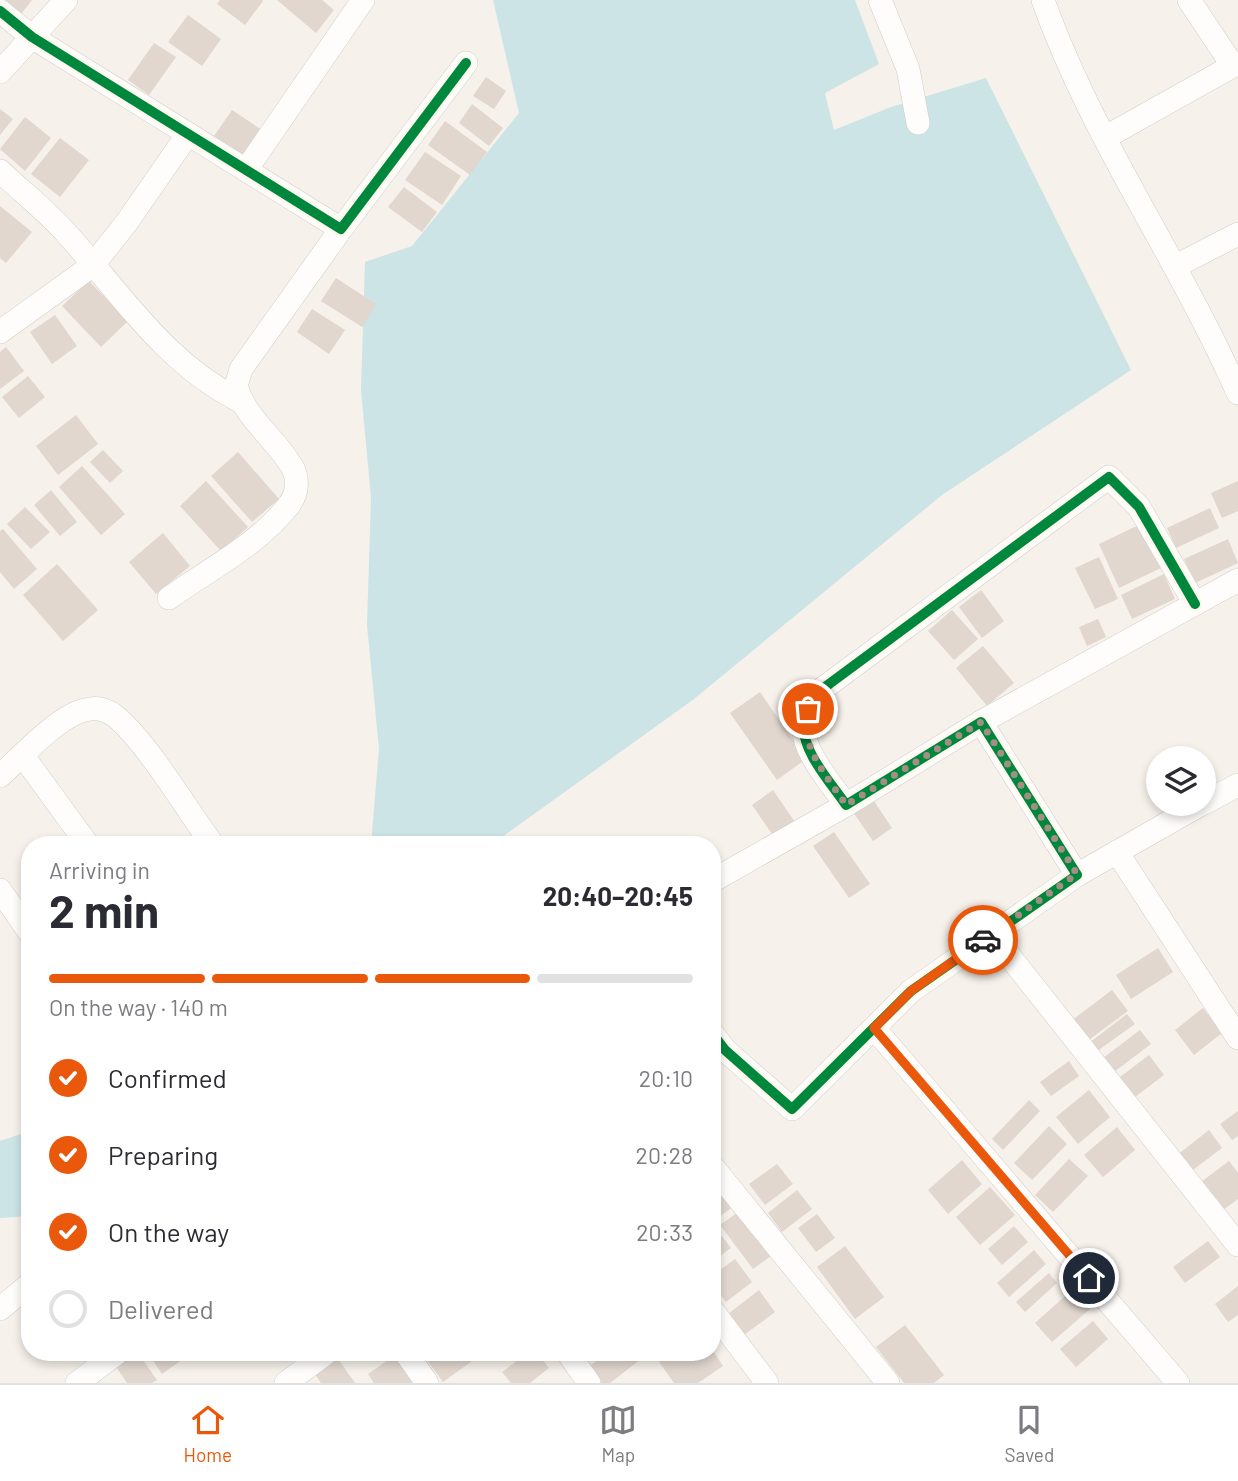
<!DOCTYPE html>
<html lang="en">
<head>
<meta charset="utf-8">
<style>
  :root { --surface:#fff; --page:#f7f7f7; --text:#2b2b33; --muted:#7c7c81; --line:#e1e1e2; --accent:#ea580c }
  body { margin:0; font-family:Barlow,sans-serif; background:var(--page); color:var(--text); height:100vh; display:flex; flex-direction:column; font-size:26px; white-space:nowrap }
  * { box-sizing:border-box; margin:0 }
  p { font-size:23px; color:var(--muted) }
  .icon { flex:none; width:38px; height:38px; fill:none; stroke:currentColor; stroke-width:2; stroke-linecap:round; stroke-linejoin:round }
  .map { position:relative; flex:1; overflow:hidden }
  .sheet { position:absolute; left:21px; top:836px; width:700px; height:525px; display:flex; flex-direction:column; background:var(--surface); border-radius:28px; box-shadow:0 4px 10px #0003 }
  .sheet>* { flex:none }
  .fabs { position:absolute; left:1146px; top:746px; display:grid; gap:14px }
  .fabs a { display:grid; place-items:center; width:70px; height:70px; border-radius:50%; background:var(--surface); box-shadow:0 4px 10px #0003; font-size:35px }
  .pin { position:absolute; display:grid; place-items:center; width:60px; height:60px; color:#fff; margin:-30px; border:4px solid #fff; border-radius:50%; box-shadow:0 2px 7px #0007 }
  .courier { position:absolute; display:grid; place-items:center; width:70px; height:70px; margin:-35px; border:5px solid #ea580c; border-radius:50%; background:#fff; color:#222; box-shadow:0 2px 9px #0007 }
  .headline em { font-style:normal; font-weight:700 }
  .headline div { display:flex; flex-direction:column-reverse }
  .headline { display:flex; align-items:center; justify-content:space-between; height:119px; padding:0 28px }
  h1 { font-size:46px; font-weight:700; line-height:52px }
  .bar { display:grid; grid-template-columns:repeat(4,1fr); gap:10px 7px; align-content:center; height:84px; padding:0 28px }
  .bar i { height:9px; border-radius:5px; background:var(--line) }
  .bar .active { background:var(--accent) }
  .bar p { grid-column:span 4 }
  ol { padding:0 28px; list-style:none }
  li { display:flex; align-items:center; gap:21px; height:77px }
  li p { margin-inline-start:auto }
  li .icon { padding:7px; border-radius:50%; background:var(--accent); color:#fff; stroke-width:4 }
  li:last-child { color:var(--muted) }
  li i { width:38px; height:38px; border:4px solid var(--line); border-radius:50% }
  .menu { display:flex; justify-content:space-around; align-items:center; height:98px; border-top:2px solid var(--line); background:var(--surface); font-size:19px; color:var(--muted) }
  .menu a { display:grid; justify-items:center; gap:4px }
  .menu .active { color:var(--accent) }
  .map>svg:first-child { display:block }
  .water { fill:#cce4e6 }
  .building { fill:#e1d7cf }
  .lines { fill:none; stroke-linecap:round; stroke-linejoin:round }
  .minor-casing { stroke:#d3cdc6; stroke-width:24 }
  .minor { stroke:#fefdfc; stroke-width:23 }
  .cycleway-casing { stroke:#fef7eb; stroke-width:15 }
  .cycleway { stroke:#00873e; stroke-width:10 }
  .done { stroke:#a28e83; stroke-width:7; stroke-dasharray:0 12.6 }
  .route { stroke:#ea580c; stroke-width:9 }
</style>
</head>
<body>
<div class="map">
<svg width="1238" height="1383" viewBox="0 0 1238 1383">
  <rect width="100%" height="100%" fill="#f6f1ea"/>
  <g class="water">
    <path d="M493 0H855L879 64 825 93 834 130 891 107 986 78 1131 370 942 495 694 699 491 845H371L379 749 367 625 371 498 361 390 365 262 412 246 519 113Z"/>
    <path d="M30 1131V1216L0 1218V1141Z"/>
  </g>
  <g class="building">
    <path d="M0 0H32L14 23Z"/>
    <path d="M220 0H262L263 1 245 25 217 4Z"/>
    <path d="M277 0H322L334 10 316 33Z"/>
    <path d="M188 15 221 39 202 66 168 42Z"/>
    <path d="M154 43 176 57 149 95 128 80Z"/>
    <path d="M486 77 506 91 494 109 473 96Z"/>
    <path d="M472 104 503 128 489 146 459 123Z"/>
    <path d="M0 109 13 119 0 135Z"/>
    <path d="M232 110 265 132 246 159 214 136Z"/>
    <path d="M25 117 51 138 25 171 0 149Z"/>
    <path d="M445 121 487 152 470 175 428 145Z"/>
    <path d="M60 138 89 160 60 197 31 174Z"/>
    <path d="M425 152 461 176 442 205 405 180Z"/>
    <path d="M404 187 437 212 422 232 388 207Z"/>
    <path d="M0 206 32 232 6 263 0 258Z"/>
    <path d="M336 278 376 304 362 327 321 301Z"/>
    <path d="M89 281 128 321 101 347 62 306Z"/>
    <path d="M312 309 345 330 329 354 297 332Z"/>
    <path d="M55 315 77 346 52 364 30 332Z"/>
    <path d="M6 347 24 371 0 389V352Z"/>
    <path d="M28 376 45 397 19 418 2 397Z"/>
    <path d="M76 415 98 444 58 475 36 446Z"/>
    <path d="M103 450 123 471 110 483 90 462Z"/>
    <path d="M238 452 279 499 252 522 211 476Z"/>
    <path d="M82 466 125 514 101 535 59 487Z"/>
    <path d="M206 481 248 527 221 551 180 506Z"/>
    <path d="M1238 481V511L1222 518 1211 493Z"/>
    <path d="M51 490 77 522 60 536 34 505Z"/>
    <path d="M25 507 50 532 31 549 7 524Z"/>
    <path d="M1210 508 1219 528 1176 548 1167 528Z"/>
    <path d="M1141 524 1161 568 1119 588 1099 544Z"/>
    <path d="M3 529 37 569 14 589 0 572V531Z"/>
    <path d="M163 533 190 566 156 594 129 562Z"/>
    <path d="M1228 539 1238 563 1195 583 1184 559Z"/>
    <path d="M1099 557 1118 599 1095 609 1075 568Z"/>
    <path d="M57 564 98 610 63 641 23 595Z"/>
    <path d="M1164 574 1175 599 1132 619 1121 595Z"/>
    <path d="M981 590 1004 621 982 638 959 607Z"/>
    <path d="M952 610 978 639 954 660 928 631Z"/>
    <path d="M1098 619 1106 637 1087 646 1079 627Z"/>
    <path d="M983 646 1014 683 987 706 956 668Z"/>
    <path d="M760 692 806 759 777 780 730 713Z"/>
    <path d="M773 790 799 828 778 843 752 805Z"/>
    <path d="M872 798 892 828 873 841 853 812Z"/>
    <path d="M834 832 870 884 849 898 813 846Z"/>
    <path d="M1158 948 1173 972 1131 999 1116 975Z"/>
    <path d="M1112 990 1128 1011 1086 1042 1071 1021Z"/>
    <path d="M1203 1008 1222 1033 1194 1055 1175 1030Z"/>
    <path d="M1127 1014 1135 1024 1096 1052 1089 1043Z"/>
    <path d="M1140 1030 1151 1044 1114 1072 1103 1058Z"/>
    <path d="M1149 1055 1164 1075 1131 1100 1116 1080Z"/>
    <path d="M1069 1061 1079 1076 1051 1096 1040 1082Z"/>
    <path d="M1089 1090 1110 1117 1078 1144 1056 1117Z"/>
    <path d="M1029 1100 1040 1111 1003 1150 992 1139Z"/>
    <path d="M1238 1111V1136L1232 1140 1220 1124Z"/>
    <path d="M1049 1126 1067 1144 1032 1180 1014 1163Z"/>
    <path d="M1117 1127 1135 1150 1103 1177 1084 1155Z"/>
    <path d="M1209 1130 1222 1148 1185 1176 1172 1159Z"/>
    <path d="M1069 1159 1088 1176 1053 1212 1035 1195Z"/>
    <path d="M962 1160 982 1184 948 1214 928 1190Z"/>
    <path d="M1229 1161 1238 1173V1199L1215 1216 1193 1188Z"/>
    <path d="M777 1164 793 1184 765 1205 749 1184Z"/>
    <path d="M716 1186 732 1208 717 1218 712 1212V1189Z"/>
    <path d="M990 1187 1015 1215 980 1245 956 1217Z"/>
    <path d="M797 1190 812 1209 782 1232 768 1213Z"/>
    <path d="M738 1212 771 1256 753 1269 720 1225Z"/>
    <path d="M817 1214 835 1238 816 1252 798 1228Z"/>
    <path d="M1014 1226 1028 1242 1002 1265 988 1249Z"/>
    <path d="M715 1227 731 1248 712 1262V1229Z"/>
    <path d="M1208 1241 1220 1257 1185 1283 1173 1267Z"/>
    <path d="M845 1246 884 1297 855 1319 817 1267Z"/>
    <path d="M1034 1250 1046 1264 1009 1297 997 1283Z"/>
    <path d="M735 1259 752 1282 726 1302 712 1284V1276Z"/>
    <path d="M1049 1273 1057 1283 1025 1312 1016 1302Z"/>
    <path d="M1238 1286V1315L1228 1322 1215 1304Z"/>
    <path d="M1073 1289 1090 1309 1052 1342 1035 1323Z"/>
    <path d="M759 1290 775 1312 744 1335 728 1314Z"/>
    <path d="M1093 1321 1108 1339 1076 1367 1060 1349Z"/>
    <path d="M905 1325 944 1375 934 1383H904L876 1347Z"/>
    <path d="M712 1349 723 1366 698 1383H674L659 1362 672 1353H712Z"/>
    <path d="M133 1353H138L157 1380 152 1383H127L115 1365Z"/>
    <path d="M148 1353H178L183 1359 162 1374Z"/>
    <path d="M436 1353H483L443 1382 427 1360Z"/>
    <path d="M528 1353H537L549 1368 530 1383H511L502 1372Z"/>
    <path d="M576 1353H600L584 1364Z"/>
    <path d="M607 1353H636L641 1359 610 1383H597L586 1369Z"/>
    <path d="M336 1356 355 1383H321L313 1371Z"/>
    <path d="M394 1356 413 1383H374L368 1374Z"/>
  </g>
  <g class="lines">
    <defs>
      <g id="minor">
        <path d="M880 0 908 69 918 123"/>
        <path d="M1043 0C1092 138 1179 259 1238 393"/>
        <path d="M1189 0 1233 66"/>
        <path d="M0 11 32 37 341 229 466 63"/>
        <path d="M0 72 66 0"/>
        <path d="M1106 137 1238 63"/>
        <path d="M246 170 363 0"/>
        <path d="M0 171C22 192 47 211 67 234 123 296 164 362 240 401"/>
        <path d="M1176 266 1238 234"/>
        <path d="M0 332 93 265 127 222 188 134"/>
        <path d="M169 598C208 570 259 544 289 505 298 493 299 477 291 465 273 436 246 419 236 386L241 369 341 229"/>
        <path d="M981 722 1238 580"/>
        <path d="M23 756 88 845"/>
        <path d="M0 776C21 757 58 716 85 710 96 707 106 709 115 716 147 742 187 810 213 845"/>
        <path d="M1204 803 1238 785"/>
        <path d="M1117 852 1238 1038"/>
        <path d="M1077 875 1203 803"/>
        <path d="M712 881 846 805"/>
        <path d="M0 890 30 933"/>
        <path d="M992 934 1238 1245"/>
        <path d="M874 1028 1178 1383"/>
        <path d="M712 1033 725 1050 792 1109 911 991 1077 875 981 722 846 805C832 784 801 751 804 724 805 711 814 700 821 690L1109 477 1139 507 1195 604"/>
        <path d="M712 1166 888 1383"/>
        <path d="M0 1309 30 1284"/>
        <path d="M712 1310 767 1383"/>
        <path d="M406 1353 427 1383"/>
        <path d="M568 1353 589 1383"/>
        <path d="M77 1383 117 1353"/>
        <path d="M286 1383 326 1353"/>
      </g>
    </defs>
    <use href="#minor" class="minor-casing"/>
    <use href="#minor" class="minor"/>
    <defs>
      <g id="cycleway">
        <path d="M0 11 32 37 341 229 466 63"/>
        <path d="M712 1033 725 1050 792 1109 911 991 1077 875 981 722 846 805C832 784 801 751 804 724 805 711 814 700 821 690L1109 477 1139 507 1195 604"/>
      </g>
    </defs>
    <use href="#cycleway" class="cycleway-casing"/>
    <use href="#cycleway" class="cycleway"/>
  </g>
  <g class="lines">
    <path class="done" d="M808 709C798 745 827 776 846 805L981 722 1077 874 983 940"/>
    <path class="route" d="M983 940 911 991 874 1028 1089 1278"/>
  </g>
</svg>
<div class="fabs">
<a><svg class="icon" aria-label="layers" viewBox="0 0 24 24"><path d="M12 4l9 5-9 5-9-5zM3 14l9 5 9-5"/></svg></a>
</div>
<div class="pin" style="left:808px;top:709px;background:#ea580c"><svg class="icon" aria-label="bag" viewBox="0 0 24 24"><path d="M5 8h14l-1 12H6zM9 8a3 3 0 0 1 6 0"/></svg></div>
<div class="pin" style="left:1089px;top:1278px;background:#1f2937"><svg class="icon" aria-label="home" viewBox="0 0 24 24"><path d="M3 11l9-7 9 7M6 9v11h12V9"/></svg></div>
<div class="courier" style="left:983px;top:940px"><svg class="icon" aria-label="car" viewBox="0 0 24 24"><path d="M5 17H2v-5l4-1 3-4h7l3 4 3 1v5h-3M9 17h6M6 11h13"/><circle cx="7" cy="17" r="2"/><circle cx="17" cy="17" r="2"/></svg></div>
<section class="sheet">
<div class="headline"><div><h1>2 min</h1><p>Arriving in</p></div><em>20:40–20:45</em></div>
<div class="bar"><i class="active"></i><i class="active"></i><i class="active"></i><i></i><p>On the way · 140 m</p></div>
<ol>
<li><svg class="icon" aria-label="check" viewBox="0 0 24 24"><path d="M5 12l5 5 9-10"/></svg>Confirmed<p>20:10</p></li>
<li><svg class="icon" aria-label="check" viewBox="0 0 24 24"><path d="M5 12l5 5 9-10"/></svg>Preparing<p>20:28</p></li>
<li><svg class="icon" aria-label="check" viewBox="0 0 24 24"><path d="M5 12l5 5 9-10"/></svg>On the way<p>20:33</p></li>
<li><i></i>Delivered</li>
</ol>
</section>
</div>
<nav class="menu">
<a class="active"><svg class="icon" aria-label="home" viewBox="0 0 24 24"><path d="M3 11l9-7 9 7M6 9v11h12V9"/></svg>Home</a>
<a><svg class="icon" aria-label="map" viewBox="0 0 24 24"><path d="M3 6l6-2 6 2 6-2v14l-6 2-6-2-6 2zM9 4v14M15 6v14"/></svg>Map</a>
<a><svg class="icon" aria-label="saved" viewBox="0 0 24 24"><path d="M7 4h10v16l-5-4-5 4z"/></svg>Saved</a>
</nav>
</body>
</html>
